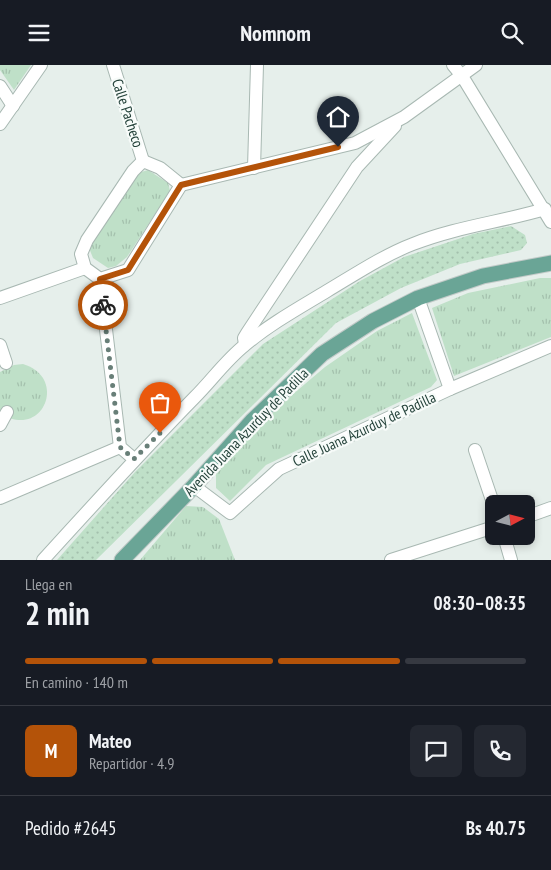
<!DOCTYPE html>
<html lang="es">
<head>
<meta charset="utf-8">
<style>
  :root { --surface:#171b24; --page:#242831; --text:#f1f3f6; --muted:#9ea1a6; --line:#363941; --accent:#b45309 }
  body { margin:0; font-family:"PT Sans Narrow",sans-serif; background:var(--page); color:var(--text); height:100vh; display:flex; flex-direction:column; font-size:19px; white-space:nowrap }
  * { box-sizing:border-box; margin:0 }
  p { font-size:16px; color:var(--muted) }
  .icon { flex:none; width:28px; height:28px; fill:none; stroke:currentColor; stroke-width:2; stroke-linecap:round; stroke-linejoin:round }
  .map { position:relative; height:495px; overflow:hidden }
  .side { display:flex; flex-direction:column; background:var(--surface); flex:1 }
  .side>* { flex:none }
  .needle { width:32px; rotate:83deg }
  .tools { position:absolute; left:485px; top:430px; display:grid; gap:10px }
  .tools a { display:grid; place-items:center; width:50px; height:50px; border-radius:8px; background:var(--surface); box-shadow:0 2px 8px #0003; font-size:25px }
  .pin { position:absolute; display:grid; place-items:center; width:42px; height:42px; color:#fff; margin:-51px -21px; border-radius:50% 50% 50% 0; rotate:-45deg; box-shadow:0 0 5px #0007 }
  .pin .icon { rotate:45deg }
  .courier { position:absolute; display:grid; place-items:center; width:50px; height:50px; margin:-25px; border:4px solid #b45309; border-radius:50%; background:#fff; color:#222; box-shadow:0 1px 6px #0007 }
  .head em { font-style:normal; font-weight:600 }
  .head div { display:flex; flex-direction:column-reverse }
  .head { display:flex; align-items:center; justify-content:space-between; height:85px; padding:0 25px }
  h1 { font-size:32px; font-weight:600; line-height:38px }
  .bar { display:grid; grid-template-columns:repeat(4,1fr); gap:8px 5px; align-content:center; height:60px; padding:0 25px }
  .bar i { height:6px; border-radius:4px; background:var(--line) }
  .bar .selected { background:var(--accent) }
  .bar p { grid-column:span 4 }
  .line { display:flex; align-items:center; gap:12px; padding:0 25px; border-top:1px solid var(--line) }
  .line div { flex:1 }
  .round { display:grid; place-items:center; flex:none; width:52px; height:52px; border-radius:8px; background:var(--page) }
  header { display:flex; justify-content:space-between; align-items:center; height:65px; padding:0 25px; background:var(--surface); font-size:22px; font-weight:600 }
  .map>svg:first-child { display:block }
  .grass { fill:url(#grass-dots) }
  .park { fill:url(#park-tufts) }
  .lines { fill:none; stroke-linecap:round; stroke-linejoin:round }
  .street-casing { stroke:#a8b8b2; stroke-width:14 }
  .primary-casing { stroke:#c2cac8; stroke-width:17 }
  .street { stroke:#fff; stroke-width:12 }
  .primary { stroke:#6aa596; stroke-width:15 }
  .done { stroke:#687f78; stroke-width:5; stroke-dasharray:0 9 }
  .route { stroke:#b45309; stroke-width:6 }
  .labels { text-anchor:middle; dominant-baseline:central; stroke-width:4.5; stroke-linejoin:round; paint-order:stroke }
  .street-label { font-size:15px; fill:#24423a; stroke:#f7fbf9 }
</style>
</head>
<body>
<header><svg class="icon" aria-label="menu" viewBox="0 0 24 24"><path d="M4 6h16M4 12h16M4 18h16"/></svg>Nomnom<svg class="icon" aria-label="search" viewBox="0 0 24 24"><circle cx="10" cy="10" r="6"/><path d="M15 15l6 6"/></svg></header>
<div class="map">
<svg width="551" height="495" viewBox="0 0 551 495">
  <defs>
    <pattern id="grass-dots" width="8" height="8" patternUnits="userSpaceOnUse" patternTransform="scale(1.25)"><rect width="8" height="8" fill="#bfe0c8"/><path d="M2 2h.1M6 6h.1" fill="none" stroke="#a4c1ad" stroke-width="1.8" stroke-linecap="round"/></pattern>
    <pattern id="park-tufts" width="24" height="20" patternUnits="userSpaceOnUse" patternTransform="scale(1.25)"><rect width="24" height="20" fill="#bfe0c8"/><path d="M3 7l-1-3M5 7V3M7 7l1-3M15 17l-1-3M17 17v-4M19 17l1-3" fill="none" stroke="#a4c1ad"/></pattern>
  </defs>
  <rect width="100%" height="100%" fill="#e6efeb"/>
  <path class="grass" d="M511 161 525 170 527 178 521 185 460 199 401 223 336 258 96 495H57L135 407 263 279 360 216 404 192 473 169Z"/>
  <g class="park">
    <path d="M0 0H31L14 25 0 5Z"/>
    <path d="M148 105 168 118 170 126 127 192 116 201 108 203 93 193 89 183 138 108Z"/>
    <path d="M540 213H551V272L454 311 432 243 468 228Z"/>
    <path d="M412 248 437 315 431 322 266 400 230 436 216 423V406L279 341 325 302 377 266Z"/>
    <path d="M23 299C69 313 42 376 0 348V307L14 300Z"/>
    <path d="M186 441 203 442 219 454 235 495H140Z"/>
  </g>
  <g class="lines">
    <defs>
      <g id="street">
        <path d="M113 0 143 96"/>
        <path d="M453 0 462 11 551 157"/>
        <path d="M0 21 13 41"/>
        <path d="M0 59 41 0"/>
        <path d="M143 96 160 103 181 120 128 205 100 214 85 203 81 189 87 175 133 106Z"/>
        <path d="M254 103 257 0"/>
        <path d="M181 120 355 78 404 52 476 0"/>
        <path d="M100 214 120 382 134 394"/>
        <path d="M0 233 85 203"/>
        <path d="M418 233 450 324"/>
        <path d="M245 279 244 273 247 268 357 102 395 61"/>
        <path d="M0 280 6 298"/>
        <path d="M0 360 7 347"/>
        <path d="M475 385 494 441"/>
        <path d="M194 421 230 448 279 404 450 324 551 281"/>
        <path d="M0 433 120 382"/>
        <path d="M526 452 551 443"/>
        <path d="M504 471 511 495"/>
        <path d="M43 495C93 440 143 385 195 332 212 315 226 295 245 280 270 259 299 243 327 226 354 210 384 190 413 179 456 162 501 157 545 144"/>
        <path d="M391 495 494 462"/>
      </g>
      <path id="primary" d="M122 495 194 421 252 356 322 289 373 256 418 233 483 211 551 198"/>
    </defs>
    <use href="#street" class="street-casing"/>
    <use href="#primary" class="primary-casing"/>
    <use href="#street" class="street"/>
    <use href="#primary" class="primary"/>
  </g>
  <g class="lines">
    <path class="done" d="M103 240 120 382 134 394 160 368"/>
    <path class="route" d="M103 240 100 214 128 205 181 120 338 82"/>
  </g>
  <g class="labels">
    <g class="street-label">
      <text transform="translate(128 48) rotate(72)">Calle Pacheco</text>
      <text transform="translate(364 364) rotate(-25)">Calle Juana Azurduy de Padilla</text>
      <text transform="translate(246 367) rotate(-46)">Avenida Juana Azurduy de Padilla</text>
    </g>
  </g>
</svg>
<div class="tools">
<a><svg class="needle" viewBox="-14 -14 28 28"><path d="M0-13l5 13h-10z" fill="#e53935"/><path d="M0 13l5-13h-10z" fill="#9ea1a6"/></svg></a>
</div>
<div class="pin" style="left:160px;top:368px;background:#ea580c"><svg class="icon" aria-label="bag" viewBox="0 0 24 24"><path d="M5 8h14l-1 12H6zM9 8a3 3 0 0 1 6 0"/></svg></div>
<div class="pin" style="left:338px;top:82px;background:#1f2937"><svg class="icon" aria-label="home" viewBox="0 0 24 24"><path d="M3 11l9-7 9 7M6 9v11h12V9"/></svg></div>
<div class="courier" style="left:103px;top:240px"><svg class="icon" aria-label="bike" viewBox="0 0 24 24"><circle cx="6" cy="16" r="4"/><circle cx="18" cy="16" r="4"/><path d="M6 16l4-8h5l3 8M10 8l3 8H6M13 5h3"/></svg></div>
</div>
<section class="side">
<div class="head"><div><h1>2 min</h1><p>Llega en</p></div><em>08:30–08:35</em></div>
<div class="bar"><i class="selected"></i><i class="selected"></i><i class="selected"></i><i></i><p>En camino · 140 m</p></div>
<div class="line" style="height:90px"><b class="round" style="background:var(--accent);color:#fff">M</b><div><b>Mateo</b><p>Repartidor · 4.9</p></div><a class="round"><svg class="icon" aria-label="chat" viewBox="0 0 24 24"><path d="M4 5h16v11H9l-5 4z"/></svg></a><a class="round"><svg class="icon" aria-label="phone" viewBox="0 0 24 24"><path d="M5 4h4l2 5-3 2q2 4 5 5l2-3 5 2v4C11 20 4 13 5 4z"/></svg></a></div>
<div class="line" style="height:65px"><div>Pedido #2645</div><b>Bs 40.75</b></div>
</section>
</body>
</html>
